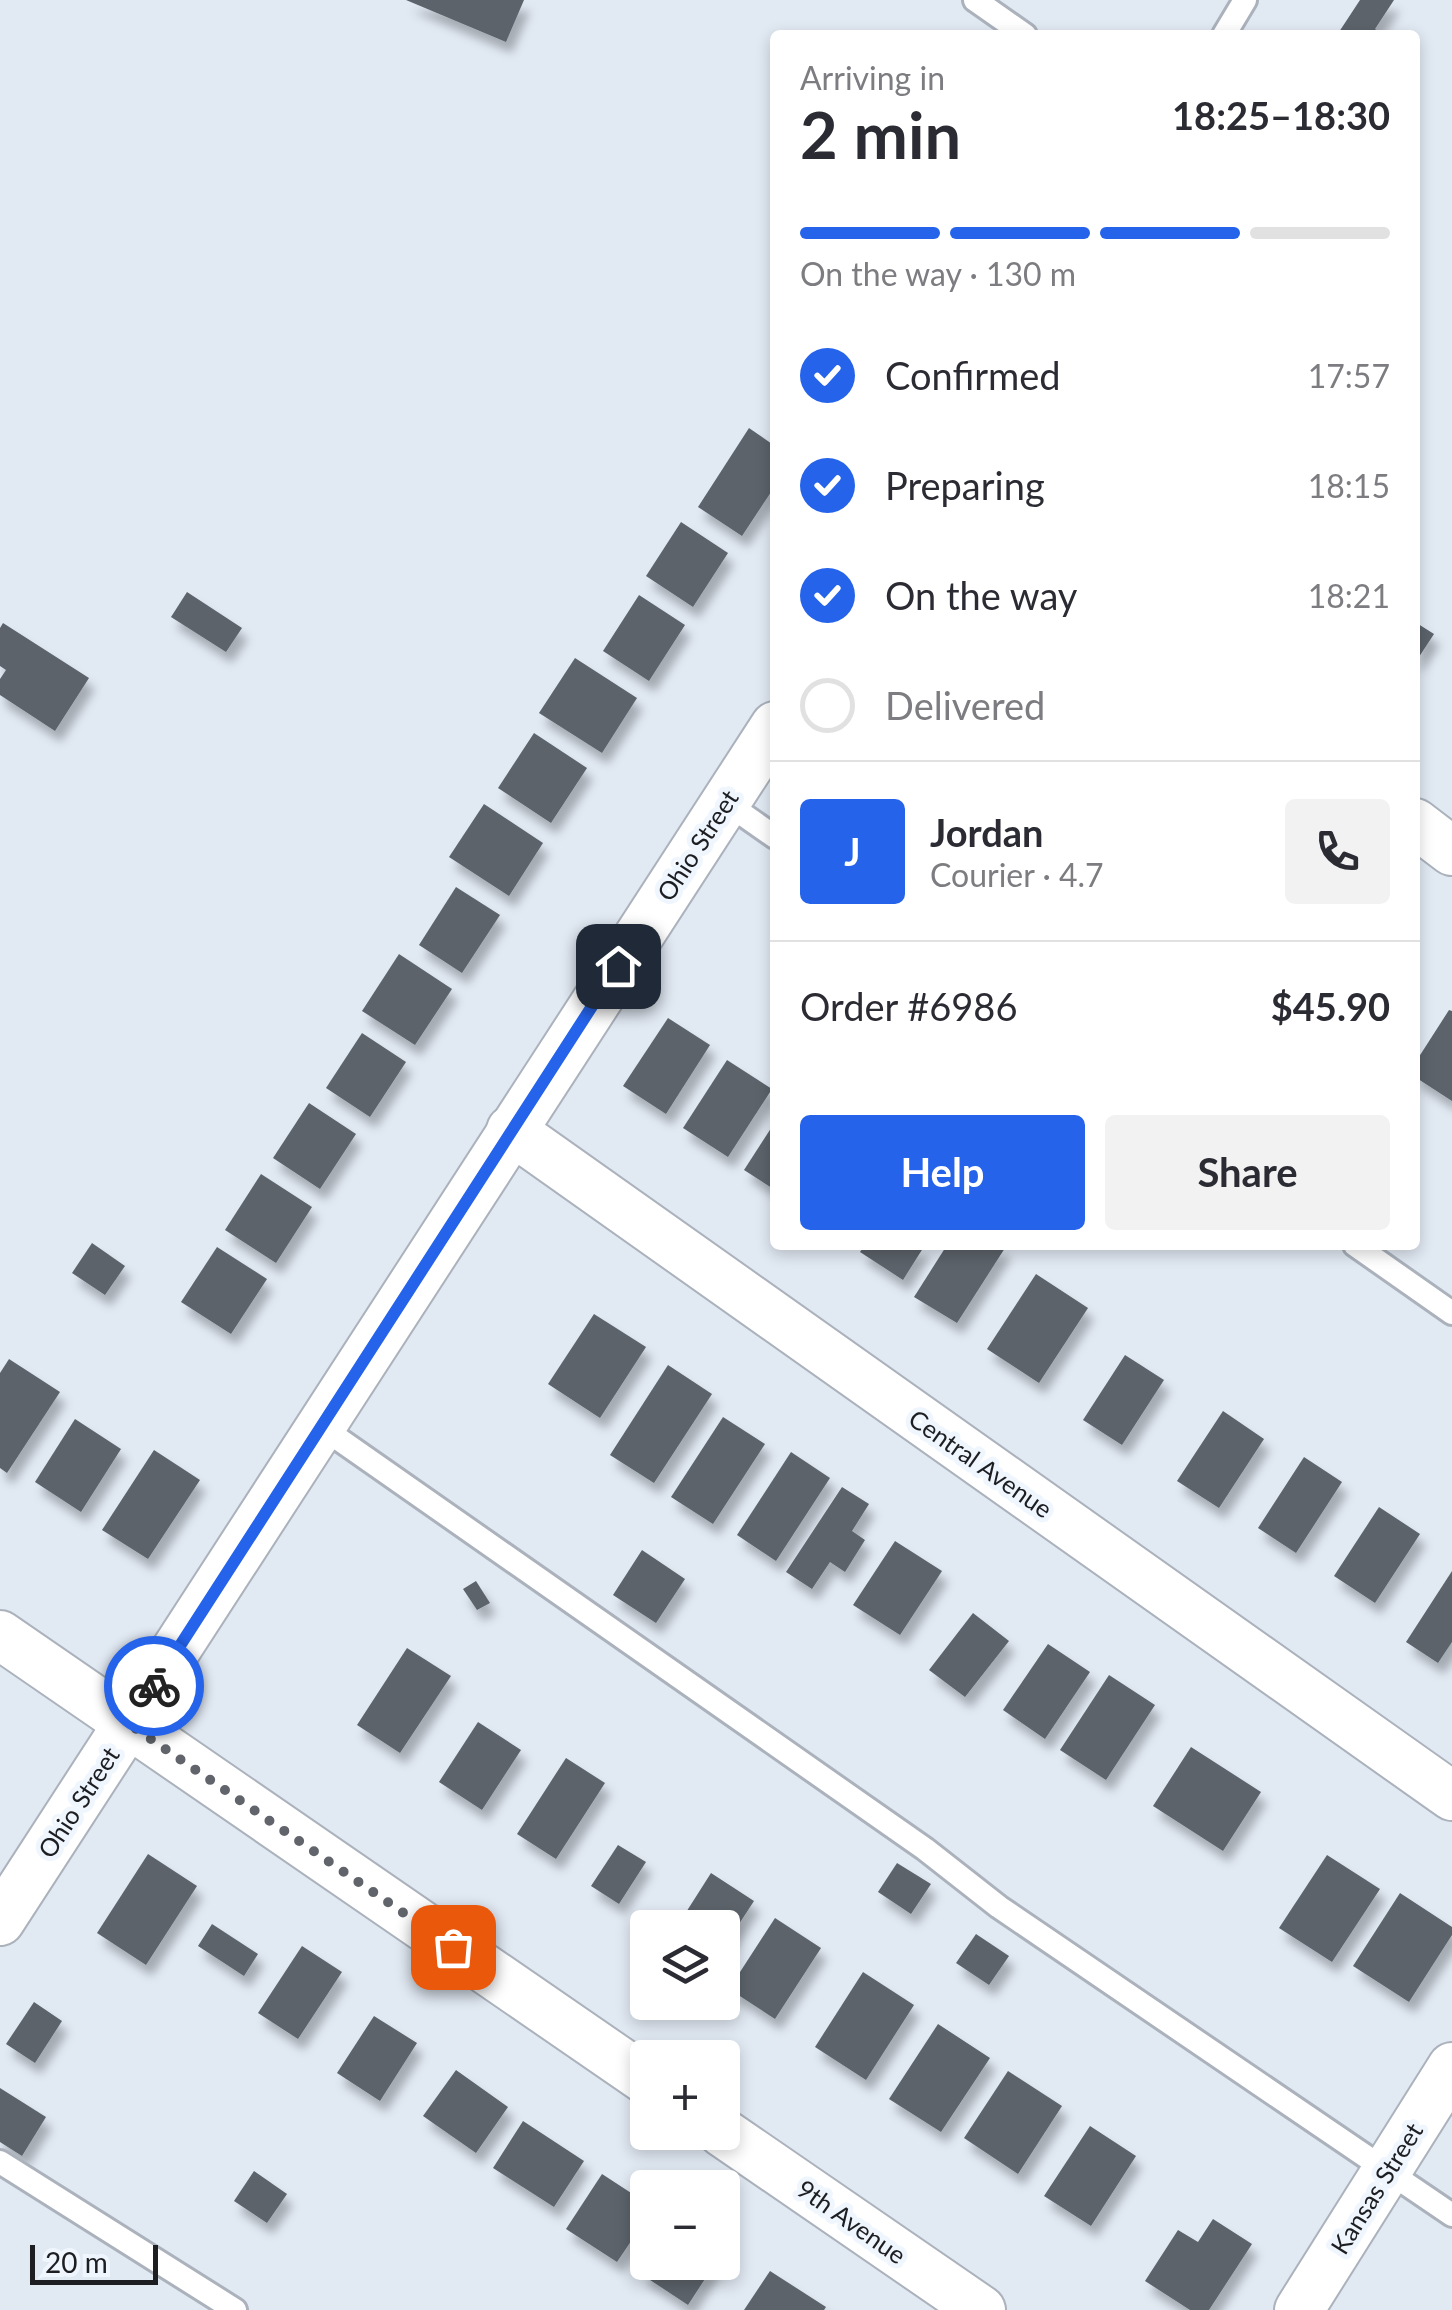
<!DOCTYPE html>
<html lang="en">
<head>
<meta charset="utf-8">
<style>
  :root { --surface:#fff; --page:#f2f2f3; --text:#2b2b33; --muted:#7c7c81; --line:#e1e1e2; --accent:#2563eb }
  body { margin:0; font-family:Lato,sans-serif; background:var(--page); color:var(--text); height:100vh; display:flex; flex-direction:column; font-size:38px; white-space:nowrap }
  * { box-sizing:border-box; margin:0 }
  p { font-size:32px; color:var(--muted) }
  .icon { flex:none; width:55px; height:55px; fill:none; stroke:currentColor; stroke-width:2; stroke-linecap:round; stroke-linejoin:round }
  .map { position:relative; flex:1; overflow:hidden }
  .side { position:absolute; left:770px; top:30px; width:650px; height:1220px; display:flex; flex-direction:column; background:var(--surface); border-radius:10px; box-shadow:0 5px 15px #0003 }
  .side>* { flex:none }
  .tools { position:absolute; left:630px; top:1910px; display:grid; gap:20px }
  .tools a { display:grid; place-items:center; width:110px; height:110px; border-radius:10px; background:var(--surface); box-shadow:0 5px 15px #0003; font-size:50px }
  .scale { position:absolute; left:30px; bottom:25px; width:128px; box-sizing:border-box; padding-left:10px; border:5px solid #1c1e22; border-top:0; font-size:28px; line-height:35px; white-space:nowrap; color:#1c1e22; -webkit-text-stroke:8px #f0f6fe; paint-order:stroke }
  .pin { position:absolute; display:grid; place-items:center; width:85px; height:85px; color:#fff; margin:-42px; border-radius:20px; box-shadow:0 5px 15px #0006 }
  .courier { position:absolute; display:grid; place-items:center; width:100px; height:100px; margin:-50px; border:8px solid #2563eb; border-radius:50%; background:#fff; color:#222; box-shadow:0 2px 12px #0007 }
  .head em { font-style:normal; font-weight:700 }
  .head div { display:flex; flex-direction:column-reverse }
  .head { display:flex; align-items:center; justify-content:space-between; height:170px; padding:0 30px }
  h1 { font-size:65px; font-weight:700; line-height:75px }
  .bar { display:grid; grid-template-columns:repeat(4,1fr); gap:15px 10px; align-content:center; height:120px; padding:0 30px }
  .bar i { height:12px; border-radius:8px; background:var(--line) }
  .bar .current { background:var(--accent) }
  .bar p { grid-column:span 4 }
  .line { display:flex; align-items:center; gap:25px; padding:0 30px; border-top:2px solid var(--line) }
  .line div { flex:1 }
  .round { display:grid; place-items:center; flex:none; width:105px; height:105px; border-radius:10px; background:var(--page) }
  ol { padding:0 30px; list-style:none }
  li { display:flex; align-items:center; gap:30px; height:110px }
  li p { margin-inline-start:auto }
  li .icon { padding:10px; border-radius:50%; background:var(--accent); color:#fff; stroke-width:4 }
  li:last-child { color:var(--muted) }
  li i { width:55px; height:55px; border:5px solid var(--line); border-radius:50% }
  .action { display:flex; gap:20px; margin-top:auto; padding:20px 30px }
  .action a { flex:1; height:115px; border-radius:10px; background:var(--accent); color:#fff; font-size:40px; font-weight:700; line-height:115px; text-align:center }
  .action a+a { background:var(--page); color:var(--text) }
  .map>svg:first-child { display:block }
  .building { fill:#5c636b; filter:url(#shadow) }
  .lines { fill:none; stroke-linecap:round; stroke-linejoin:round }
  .lane-casing { stroke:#abb2bc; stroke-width:28 }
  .street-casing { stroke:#abb2bc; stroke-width:52 }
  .lane { stroke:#fff; stroke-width:22 }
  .street { stroke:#fff; stroke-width:48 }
  .done { stroke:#61656b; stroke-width:10; stroke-dasharray:0 18 }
  .route { stroke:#2563eb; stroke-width:12 }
  .labels { text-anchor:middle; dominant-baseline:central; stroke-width:10; stroke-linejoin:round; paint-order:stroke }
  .street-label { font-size:25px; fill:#1c1e22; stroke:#f0f6fe }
</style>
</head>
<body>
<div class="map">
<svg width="1452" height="2310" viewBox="0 0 1452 2310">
  <defs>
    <filter id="shadow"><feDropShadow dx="6" dy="11" stdDeviation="5" flood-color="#0004"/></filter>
  </defs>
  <rect width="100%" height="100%" fill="#e1e9f3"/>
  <g class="building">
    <path d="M406 0H524L506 42Z"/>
    <path d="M1360 0H1394L1375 29 1385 35H1337Z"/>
    <path d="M749 428 775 446V486L742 536 698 507Z"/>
    <path d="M681 522 728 553 693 607 646 576Z"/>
    <path d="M187 592 242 628 226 652 171 617Z"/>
    <path d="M639 595 685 625 649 681 603 651Z"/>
    <path d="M1415 622 1434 634 1415 663Z"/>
    <path d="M3 623 89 678 55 731 0 695V679L6 670 0 666V628Z"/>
    <path d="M575 658 637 698 602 753 539 713Z"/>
    <path d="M534 733 587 768 551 823 498 788Z"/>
    <path d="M484 804 543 843 509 896 449 857Z"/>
    <path d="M456 887 500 915 462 973 419 945Z"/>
    <path d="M399 954 452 989 415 1045 362 1011Z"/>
    <path d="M1449 1010 1452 1011V1101L1415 1077V1063Z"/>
    <path d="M668 1018 710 1045 666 1114 623 1086Z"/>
    <path d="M362 1033 406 1062 370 1117 326 1088Z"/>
    <path d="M727 1060 772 1089 728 1157 683 1128Z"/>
    <path d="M309 1103 356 1134 320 1189 273 1158Z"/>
    <path d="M775 1122V1190L744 1170Z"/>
    <path d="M261 1174 312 1207 276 1263 225 1230Z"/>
    <path d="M92 1243 125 1266 105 1295 72 1273Z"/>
    <path d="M865 1245H925L903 1280 860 1252Z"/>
    <path d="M947 1245H1000L1005 1248 957 1323 914 1297Z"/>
    <path d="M217 1247 267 1279 231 1334 181 1302Z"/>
    <path d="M1036 1274 1088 1308 1039 1383 987 1349Z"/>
    <path d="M594 1314 646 1347 600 1418 548 1384Z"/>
    <path d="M1125 1355 1164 1380 1122 1445 1083 1420Z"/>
    <path d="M9 1359 60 1392 7 1473 0 1468V1373Z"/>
    <path d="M668 1365 712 1394 654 1483 610 1455Z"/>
    <path d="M1223 1411 1264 1439 1219 1508 1177 1481Z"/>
    <path d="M723 1417 765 1444 713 1524 671 1497Z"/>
    <path d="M75 1419 121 1449 81 1512 35 1482Z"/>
    <path d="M154 1450 200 1480 148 1559 102 1530Z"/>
    <path d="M791 1452 830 1478 776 1561 737 1535Z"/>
    <path d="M1304 1457 1342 1482 1296 1553 1258 1528Z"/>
    <path d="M842 1487 869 1504 852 1531 865 1540 845 1572 830 1562 812 1589 786 1572Z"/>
    <path d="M1379 1507 1420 1534 1375 1603 1334 1576Z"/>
    <path d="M895 1541 942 1571 900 1635 853 1605Z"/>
    <path d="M642 1550 685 1579 656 1623 613 1595Z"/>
    <path d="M1452 1571V1642L1438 1663 1406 1642Z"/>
    <path d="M476 1581 490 1603 477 1610 463 1589Z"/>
    <path d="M973 1613 1009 1641 965 1697 929 1670Z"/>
    <path d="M1048 1644 1090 1672 1045 1739 1003 1710Z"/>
    <path d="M407 1648 451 1676 400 1753 357 1725Z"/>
    <path d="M1109 1675 1155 1705 1106 1780 1060 1750Z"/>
    <path d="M478 1722 521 1750 482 1810 439 1782Z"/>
    <path d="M1191 1747 1261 1792 1223 1851 1153 1806Z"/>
    <path d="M566 1758 605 1783 556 1859 517 1834Z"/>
    <path d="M618 1845 646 1862 619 1904 591 1886Z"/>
    <path d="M148 1854 197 1886 146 1965 97 1933Z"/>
    <path d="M1327 1855 1380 1889 1332 1962 1279 1928Z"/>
    <path d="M897 1863 931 1884 911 1914 878 1892Z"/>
    <path d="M711 1873 754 1901 722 1950V1928H676Z"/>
    <path d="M1400 1893 1452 1927V1935L1409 2002 1353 1966Z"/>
    <path d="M775 1918 821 1948 775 2019 729 1989Z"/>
    <path d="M212 1924 258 1954 244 1976 198 1946Z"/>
    <path d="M976 1934 1009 1956 989 1985 956 1963Z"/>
    <path d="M302 1946 342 1972 298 2039 258 2013Z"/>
    <path d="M863 1972 914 2005 866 2080 815 2047Z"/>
    <path d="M34 2002 62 2021 35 2063 6 2044Z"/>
    <path d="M374 2016 417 2043 380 2101 337 2073Z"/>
    <path d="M938 2024 990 2058 941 2132 889 2099Z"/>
    <path d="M456 2070 508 2107 476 2153 423 2116Z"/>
    <path d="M1008 2071 1062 2106 1018 2174 964 2138Z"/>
    <path d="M0 2088 46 2117 22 2156 0 2142Z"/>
    <path d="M523 2121 584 2161 554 2207 493 2168Z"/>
    <path d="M1090 2126 1136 2156 1091 2226 1044 2196Z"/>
    <path d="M254 2171 287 2194 267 2223 234 2201Z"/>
    <path d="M602 2174 648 2204V2216L617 2262 566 2229Z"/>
    <path d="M1213 2219 1252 2244 1209 2310H1190L1145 2281 1178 2230 1198 2242Z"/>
    <path d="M649 2262H716L688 2305 641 2274Z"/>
    <path d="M770 2271 826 2307 824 2310H744Z"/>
  </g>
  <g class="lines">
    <defs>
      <g id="lane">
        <path d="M975 0 1025 35"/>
        <path d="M1224 35 1245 0"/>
        <path d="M725 802 775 837"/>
        <path d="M1355 1245 1452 1313"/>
        <path d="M320 1426 925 1849 999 1907 1452 2215"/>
        <path d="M0 2162 235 2310"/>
      </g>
      <g id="street">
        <path d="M1415 823 1452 851"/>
        <path d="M511 1130 1452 1796"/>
        <path d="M0 1635 648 2081"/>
        <path d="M0 1921 775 726"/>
        <path d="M722 2132 981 2310"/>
        <path d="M1299 2310 1452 2067"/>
      </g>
    </defs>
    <use href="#lane" class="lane-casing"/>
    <use href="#street" class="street-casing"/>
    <use href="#lane" class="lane"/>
    <use href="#street" class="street"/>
  </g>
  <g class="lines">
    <path class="done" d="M154 1686 129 1724 453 1947"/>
    <path class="route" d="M154 1686 618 966"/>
  </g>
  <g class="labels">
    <g class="street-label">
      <text transform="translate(697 845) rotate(-57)">Ohio Street</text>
      <text transform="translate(981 1463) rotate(35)">Central Avenue</text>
      <text transform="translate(78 1802) rotate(-57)">Ohio Street</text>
      <text transform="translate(1376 2188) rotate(-58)">Kansas Street</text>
      <text transform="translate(852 2221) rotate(35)">9th Avenue</text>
    </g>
  </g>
</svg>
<div class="tools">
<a><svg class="icon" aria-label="layers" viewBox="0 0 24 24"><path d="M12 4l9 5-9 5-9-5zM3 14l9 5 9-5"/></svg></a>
<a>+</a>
<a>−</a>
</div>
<div class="scale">20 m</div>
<div class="pin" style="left:453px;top:1947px;background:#ea580c"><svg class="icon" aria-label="bag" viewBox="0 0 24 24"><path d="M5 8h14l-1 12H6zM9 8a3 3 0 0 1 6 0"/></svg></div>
<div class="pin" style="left:618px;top:966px;background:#1f2937"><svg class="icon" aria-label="home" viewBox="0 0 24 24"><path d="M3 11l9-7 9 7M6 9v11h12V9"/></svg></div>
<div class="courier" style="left:154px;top:1686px"><svg class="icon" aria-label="bike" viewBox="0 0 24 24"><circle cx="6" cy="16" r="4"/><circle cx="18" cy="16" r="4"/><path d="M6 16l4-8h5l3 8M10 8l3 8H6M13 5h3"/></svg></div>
<section class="side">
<div class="head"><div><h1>2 min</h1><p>Arriving in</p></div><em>18:25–18:30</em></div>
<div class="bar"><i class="current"></i><i class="current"></i><i class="current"></i><i></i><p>On the way · 130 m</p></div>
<ol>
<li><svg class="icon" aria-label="check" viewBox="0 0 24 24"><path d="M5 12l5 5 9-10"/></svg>Confirmed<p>17:57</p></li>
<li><svg class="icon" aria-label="check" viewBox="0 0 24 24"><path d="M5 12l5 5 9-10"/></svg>Preparing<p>18:15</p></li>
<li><svg class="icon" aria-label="check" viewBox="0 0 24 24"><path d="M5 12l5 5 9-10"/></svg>On the way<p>18:21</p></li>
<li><i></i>Delivered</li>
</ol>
<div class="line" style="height:180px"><b class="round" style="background:var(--accent);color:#fff">J</b><div><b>Jordan</b><p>Courier · 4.7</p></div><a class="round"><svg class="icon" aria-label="phone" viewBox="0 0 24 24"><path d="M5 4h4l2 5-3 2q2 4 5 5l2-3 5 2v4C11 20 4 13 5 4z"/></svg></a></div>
<div class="line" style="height:130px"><div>Order #6986</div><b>$45.90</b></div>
<div class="action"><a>Help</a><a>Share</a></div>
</section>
</div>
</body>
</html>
